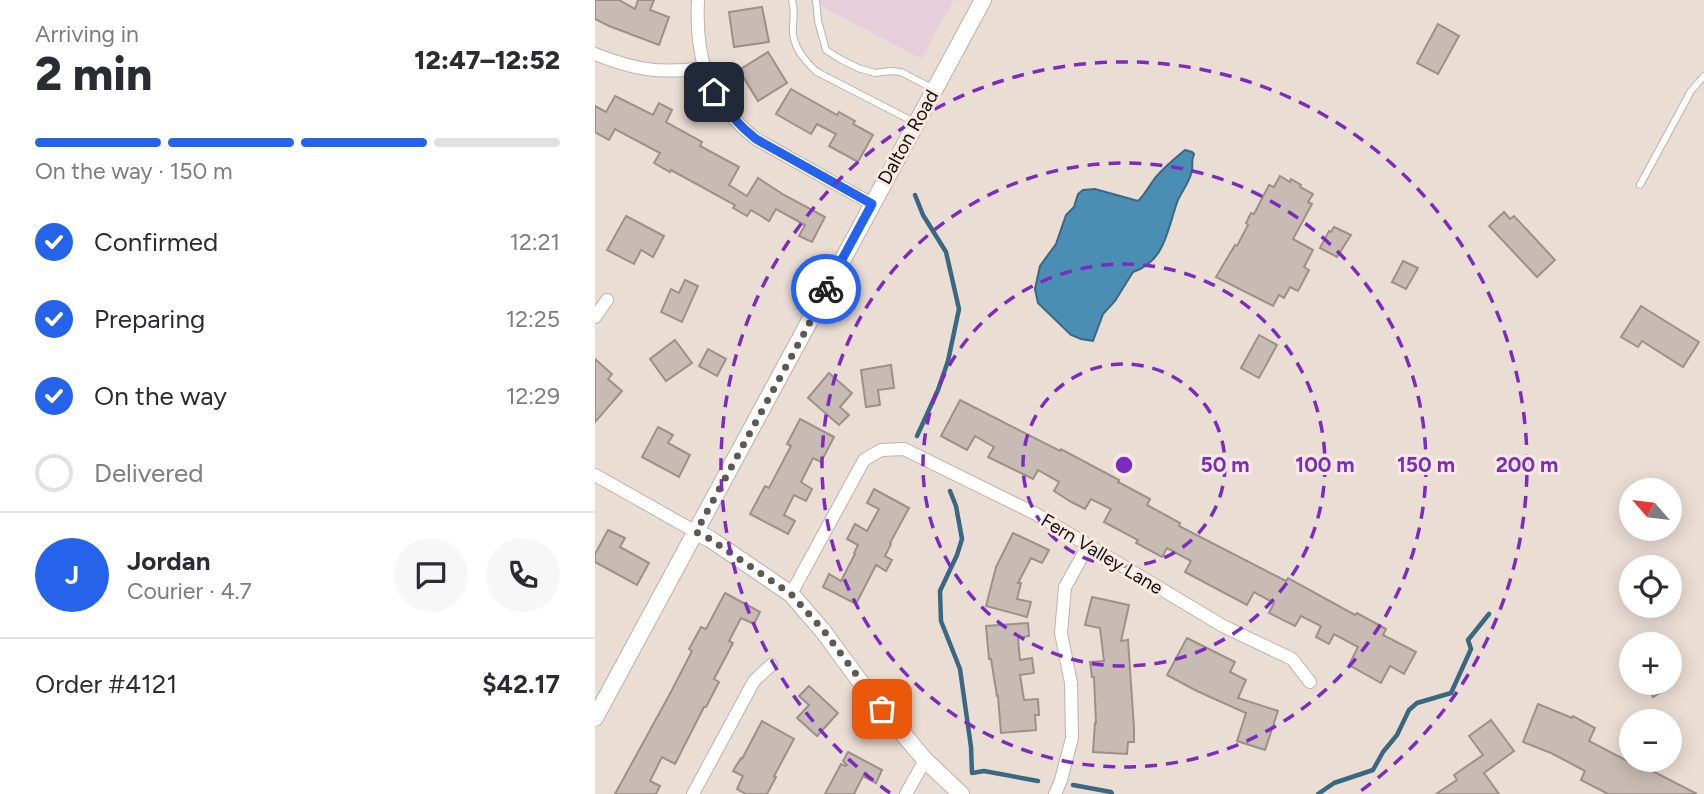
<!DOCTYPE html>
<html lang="en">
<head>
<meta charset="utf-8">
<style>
  :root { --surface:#fff; --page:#f7f7f7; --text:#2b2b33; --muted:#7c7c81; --line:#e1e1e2; --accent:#2563eb }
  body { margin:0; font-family:Figtree,sans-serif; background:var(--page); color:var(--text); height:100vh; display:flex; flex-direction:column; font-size:26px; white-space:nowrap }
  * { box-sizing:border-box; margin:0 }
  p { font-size:23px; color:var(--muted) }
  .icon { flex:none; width:38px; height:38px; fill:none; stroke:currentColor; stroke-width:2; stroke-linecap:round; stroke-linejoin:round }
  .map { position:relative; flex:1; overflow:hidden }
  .sheet { display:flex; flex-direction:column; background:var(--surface); width:595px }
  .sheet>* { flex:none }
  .needle { width:46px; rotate:298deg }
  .tools { position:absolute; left:1024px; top:478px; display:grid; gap:14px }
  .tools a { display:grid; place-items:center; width:63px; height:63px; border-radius:50%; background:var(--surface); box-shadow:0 4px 18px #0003; font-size:35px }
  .pin { position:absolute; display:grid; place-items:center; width:60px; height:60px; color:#fff; margin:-30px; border-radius:14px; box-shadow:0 4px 10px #0006 }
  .courier { position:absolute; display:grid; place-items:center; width:70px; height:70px; margin:-35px; border:5px solid #2563eb; border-radius:50%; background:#fff; color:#222; box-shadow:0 2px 9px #0007 }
  .overview em { font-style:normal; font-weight:800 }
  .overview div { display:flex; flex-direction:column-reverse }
  .overview { display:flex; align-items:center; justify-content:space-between; height:119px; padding:0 35px }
  h1 { font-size:46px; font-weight:800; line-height:52px }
  .bar { display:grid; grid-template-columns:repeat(4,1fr); gap:10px 7px; align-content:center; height:84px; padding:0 35px }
  .bar i { height:9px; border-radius:5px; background:var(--line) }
  .bar .active { background:var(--accent) }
  .bar p { grid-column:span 4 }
  .line { display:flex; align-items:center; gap:18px; padding:0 35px; border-top:2px solid var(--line) }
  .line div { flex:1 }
  .round { display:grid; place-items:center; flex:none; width:74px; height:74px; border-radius:37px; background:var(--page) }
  ol { padding:0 35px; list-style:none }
  li { display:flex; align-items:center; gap:21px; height:77px }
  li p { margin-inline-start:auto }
  li .icon { padding:7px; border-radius:50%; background:var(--accent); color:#fff; stroke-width:4 }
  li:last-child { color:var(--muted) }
  li i { width:38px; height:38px; border:4px solid var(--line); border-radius:50% }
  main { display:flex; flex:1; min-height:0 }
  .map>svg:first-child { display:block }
  .education { fill:#e6cfdb }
  .water { fill:#4a8eb4; stroke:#3a6882; stroke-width:2 }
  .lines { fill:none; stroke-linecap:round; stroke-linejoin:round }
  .stream { stroke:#3a6882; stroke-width:4.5 }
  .building { fill:#c8bbb3; stroke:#9d9088; stroke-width:2 }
  .service-casing { stroke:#bfb2aa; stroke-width:8 }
  .minor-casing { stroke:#bfb2aa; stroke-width:14 }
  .tertiary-casing { stroke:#bfb2aa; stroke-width:18 }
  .service { stroke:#fff; stroke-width:6 }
  .minor { stroke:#fff; stroke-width:12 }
  .tertiary { stroke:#fff; stroke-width:16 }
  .done { stroke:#605853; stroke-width:7; stroke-dasharray:0 12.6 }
  .route { stroke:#2563eb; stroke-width:9 }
  .ring { fill:none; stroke:#7b2cbf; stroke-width:3.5; stroke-dasharray:12 9 }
  .labels { text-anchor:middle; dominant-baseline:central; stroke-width:6; stroke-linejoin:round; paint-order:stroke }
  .street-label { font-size:19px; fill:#15100d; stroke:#f8eae1 }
  .centre { fill:#7b2cbf; stroke:#f8eae1; stroke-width:3.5 }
  .ring-label { font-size:21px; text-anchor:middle; font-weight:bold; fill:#7b2cbf; stroke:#f8eae1; stroke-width:6; stroke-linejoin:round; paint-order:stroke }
</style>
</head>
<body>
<main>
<section class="sheet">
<div class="overview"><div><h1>2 min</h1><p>Arriving in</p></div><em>12:47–12:52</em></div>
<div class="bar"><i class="active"></i><i class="active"></i><i class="active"></i><i></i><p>On the way · 150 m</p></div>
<ol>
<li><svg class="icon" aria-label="check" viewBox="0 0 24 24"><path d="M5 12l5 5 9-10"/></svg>Confirmed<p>12:21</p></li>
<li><svg class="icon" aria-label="check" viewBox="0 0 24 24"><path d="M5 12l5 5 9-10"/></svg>Preparing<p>12:25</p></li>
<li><svg class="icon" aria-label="check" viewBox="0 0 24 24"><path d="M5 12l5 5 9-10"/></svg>On the way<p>12:29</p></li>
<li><i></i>Delivered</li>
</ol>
<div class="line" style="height:126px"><b class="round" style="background:var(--accent);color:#fff">J</b><div><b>Jordan</b><p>Courier · 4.7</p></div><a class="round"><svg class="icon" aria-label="chat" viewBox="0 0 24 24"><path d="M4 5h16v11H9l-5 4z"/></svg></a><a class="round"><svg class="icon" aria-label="phone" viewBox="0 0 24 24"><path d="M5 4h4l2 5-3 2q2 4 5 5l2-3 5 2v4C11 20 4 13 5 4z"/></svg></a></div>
<div class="line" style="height:91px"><div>Order #4121</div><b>$42.17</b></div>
</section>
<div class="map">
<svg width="1109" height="794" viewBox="0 0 1109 794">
  <rect width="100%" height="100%" fill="#eaddd4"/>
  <path class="education" d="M214 0H359L338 36 327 59Z"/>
  <path class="water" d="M590 150 597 152 599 154C596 161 598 163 597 170 596 180 587 191 583 200 572 229 571 261 538 272L520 301 508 314 498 341 486 339 476 335 443 303 440 289 445 266 461 244 471 215 479 207 483 194 488 190 500 189 543 201C550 194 554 186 560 178 569 167 579 159 590 150Z"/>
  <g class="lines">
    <g class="stream">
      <path d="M320 195 328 215 351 252 364 309 353 361 343 390 322 436"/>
      <path d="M355 491 361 506 367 539 362 555 345 591 346 621 365 669 376 747 377 773 389 771 443 781"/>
      <path d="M478 785 516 792 517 794"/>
      <path d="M723 794 739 783 778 770 788 752 802 735 814 710 822 703 856 693 876 649 873 640 894 614"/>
    </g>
  </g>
  <g class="building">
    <path d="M0 0H24L40 9 43 0H59L55 10 74 17 64 45 14 26 0 19Z"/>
    <path d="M167 7 174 42 139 47 134 12Z"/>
    <path d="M843 24 864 36 843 74 822 63Z"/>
    <path d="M173 52 192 83 163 101 144 70Z"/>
    <path d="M196 89 242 115 244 112 260 121 258 124 278 135 263 162 234 146 241 134 222 124 216 134 181 114Z"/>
    <path d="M20 96 58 115 64 103 77 110 71 122 107 142 105 146 144 167 134 185 152 196 163 178 189 195 230 217 217 242 204 236 210 225 181 209 174 221 156 210 152 216 138 208 140 205 76 170 75 172 59 163 65 153 20 129 14 140 0 132V106L11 112Z"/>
    <path d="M685 176 695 182 696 179 706 185 705 187 718 194 713 202 717 204 698 239 718 250 709 267 714 270 703 291 695 287 689 298 684 295 678 306 621 277 640 245 642 246 653 225 651 223 656 213 659 214 674 185 679 187Z"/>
    <path d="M909 212 915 219 919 216 960 260 942 277 894 226Z"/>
    <path d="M31 216 69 236 58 257 46 250 39 264 12 250Z"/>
    <path d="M739 227 756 235 742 257 725 248 734 231 736 232Z"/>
    <path d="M808 261 823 268 811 289 797 282Z"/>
    <path d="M90 280 103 286 87 322 66 312 76 289 84 293Z"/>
    <path d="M1046 306 1104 342 1088 367 1047 341 1043 347 1026 337Z"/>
    <path d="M664 335 682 345 664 378 646 368Z"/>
    <path d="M80 340 97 363 71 381 55 359Z"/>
    <path d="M113 349 131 359 122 376 104 366Z"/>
    <path d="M0 359 17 374 13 379 27 391 0 422Z"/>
    <path d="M296 365 299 388 283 390 285 405 271 407 266 370Z"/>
    <path d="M234 373 257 393 245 407 254 415 244 425 213 398Z"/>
    <path d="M365 400 465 451 466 449 524 480 523 482 555 499 552 505 585 523 584 526 691 581 693 578 760 615 762 613 791 629 788 635 821 652 809 674 795 666 786 683 754 665 763 647 739 634 734 644 721 637 726 626 706 616 700 626 674 613 679 603 659 592 652 605 590 572 596 561 572 548 567 557 541 543 543 540 509 522 516 509 496 499 490 509 476 502 459 491 464 482 443 470 438 479 393 457 399 447 380 436 372 450 346 436Z"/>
    <path d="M205 419 239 437 226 462 218 458 206 482 217 489 211 501 199 495 189 515 200 521 193 534 155 514 170 486 174 488 196 446 192 444Z"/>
    <path d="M63 427 78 435 73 443 95 455 84 477 47 457Z"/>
    <path d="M279 489 314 508 295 543 296 544 290 556 297 560 291 571 281 565 261 604 228 587 234 574 246 581 260 554 259 553 263 545 252 539 260 524 272 531 284 509 272 503Z"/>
    <path d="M13 530 30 538 25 547 54 563 42 585 0 562V554Z"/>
    <path d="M418 533 454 550 447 563 436 558 423 583H426L422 599 436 602 432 617 391 606 401 567Z"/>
    <path d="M130 593 165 612 159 624 146 618 134 641 138 643 119 679 124 682 111 707H109L80 764 67 757 55 781 65 786 61 794H20L77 690 97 651 94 649 106 627 111 629Z"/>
    <path d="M497 597 534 605 526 641 533 640 539 728V742H533L532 754 498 752 500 723H501L499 677H497L495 662 509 661 505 628 490 625Z"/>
    <path d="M433 623 434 636 423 638 425 660 437 658 439 673 425 675 429 700 443 699 444 715H440L441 730 406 733 403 696H402L396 659H394L391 626Z"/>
    <path d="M592 638 640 662 635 672 651 680 643 698 683 711 670 750 642 741 651 713 602 691 572 675Z"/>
    <path d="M1050 682H1065L1069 690 1058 697Z"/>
    <path d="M214 686 243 713 222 736 202 718 214 705 204 696Z"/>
    <path d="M943 704 977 718 978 716 1000 728 994 741 1040 765 1042 763 1102 794H1013L986 780 990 771 956 753 928 742Z"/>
    <path d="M896 720 919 751 889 773 904 794H841L862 780 859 775 888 755 874 736Z"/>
    <path d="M167 721 199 739 179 776 181 777 172 794H151L142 789 148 776 138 771 146 758 147 759Z"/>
    <path d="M253 752 287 770 281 783 268 776 259 794H230L246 764 251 766 252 765 248 761Z"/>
  </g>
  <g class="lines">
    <defs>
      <g id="service">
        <path d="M197 0C201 12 197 22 198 34 200 50 211 62 222 72L319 122"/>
        <path d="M221 0 223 21 231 50 245 59 263 68 280 73 296 71 306 72 337 88"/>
        <path d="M1045 185 1096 91 1109 76"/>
      </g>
      <g id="minor">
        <path d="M103 0C100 59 113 101 161 139L277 204"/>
        <path d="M0 54C40 70 65 74 108 68"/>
        <path d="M0 317 12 300"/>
        <path d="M0 475 101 532"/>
        <path d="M196 594 269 460 286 450 309 449 441 514 628 626 697 659 715 682"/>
        <path d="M98 794 159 681 176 665"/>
        <path d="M311 794 330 760"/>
        <path d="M460 794 466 780 477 738 476 683 466 633 470 587 493 546"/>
      </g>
      <g id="tertiary">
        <path d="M101 532 115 539 196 594 228 631 272 691 330 760 366 794"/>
        <path d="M0 718 388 0"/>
      </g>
    </defs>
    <use href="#service" class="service-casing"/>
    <use href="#minor" class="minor-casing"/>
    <use href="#tertiary" class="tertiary-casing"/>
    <use href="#service" class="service"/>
    <use href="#minor" class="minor"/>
    <use href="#tertiary" class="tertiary"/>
  </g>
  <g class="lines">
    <path class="done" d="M231 289 212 328 101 532 115 539 196 594 229 631 287 709"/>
    <path class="route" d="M119 92C132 111 143 125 161 139L277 204 231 289"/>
  </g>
  <g class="ring">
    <circle cx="529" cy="465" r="101"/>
    <circle cx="529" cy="465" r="201"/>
    <circle cx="529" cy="465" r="302"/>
    <path d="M295 793A403 403 0 1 1 763 793"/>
  </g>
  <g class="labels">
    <g class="street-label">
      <text transform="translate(313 137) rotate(-61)">Dalton Road</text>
      <text transform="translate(507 554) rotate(31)">Fern Valley Lane</text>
    </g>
  </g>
  <circle cx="529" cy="465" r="10" class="centre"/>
  <g class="ring-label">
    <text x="630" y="472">50 m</text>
    <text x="730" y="472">100 m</text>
    <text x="831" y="472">150 m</text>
    <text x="932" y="472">200 m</text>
  </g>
</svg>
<div class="tools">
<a><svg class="needle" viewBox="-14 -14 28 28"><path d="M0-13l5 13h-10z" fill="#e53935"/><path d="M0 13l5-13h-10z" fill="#7c7c81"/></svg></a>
<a><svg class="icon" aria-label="locate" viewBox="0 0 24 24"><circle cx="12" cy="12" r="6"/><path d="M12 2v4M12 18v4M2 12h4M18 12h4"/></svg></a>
<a>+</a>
<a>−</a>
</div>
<div class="pin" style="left:287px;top:709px;background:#ea580c"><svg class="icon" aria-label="bag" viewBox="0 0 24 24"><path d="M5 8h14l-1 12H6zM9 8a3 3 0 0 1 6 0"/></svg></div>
<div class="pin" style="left:119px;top:92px;background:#1f2937"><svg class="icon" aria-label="home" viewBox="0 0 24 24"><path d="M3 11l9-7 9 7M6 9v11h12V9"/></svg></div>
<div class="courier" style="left:231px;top:289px"><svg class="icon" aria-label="bike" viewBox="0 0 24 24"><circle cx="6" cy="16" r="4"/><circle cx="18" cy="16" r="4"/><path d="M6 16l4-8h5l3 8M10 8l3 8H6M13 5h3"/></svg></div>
</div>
</main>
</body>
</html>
